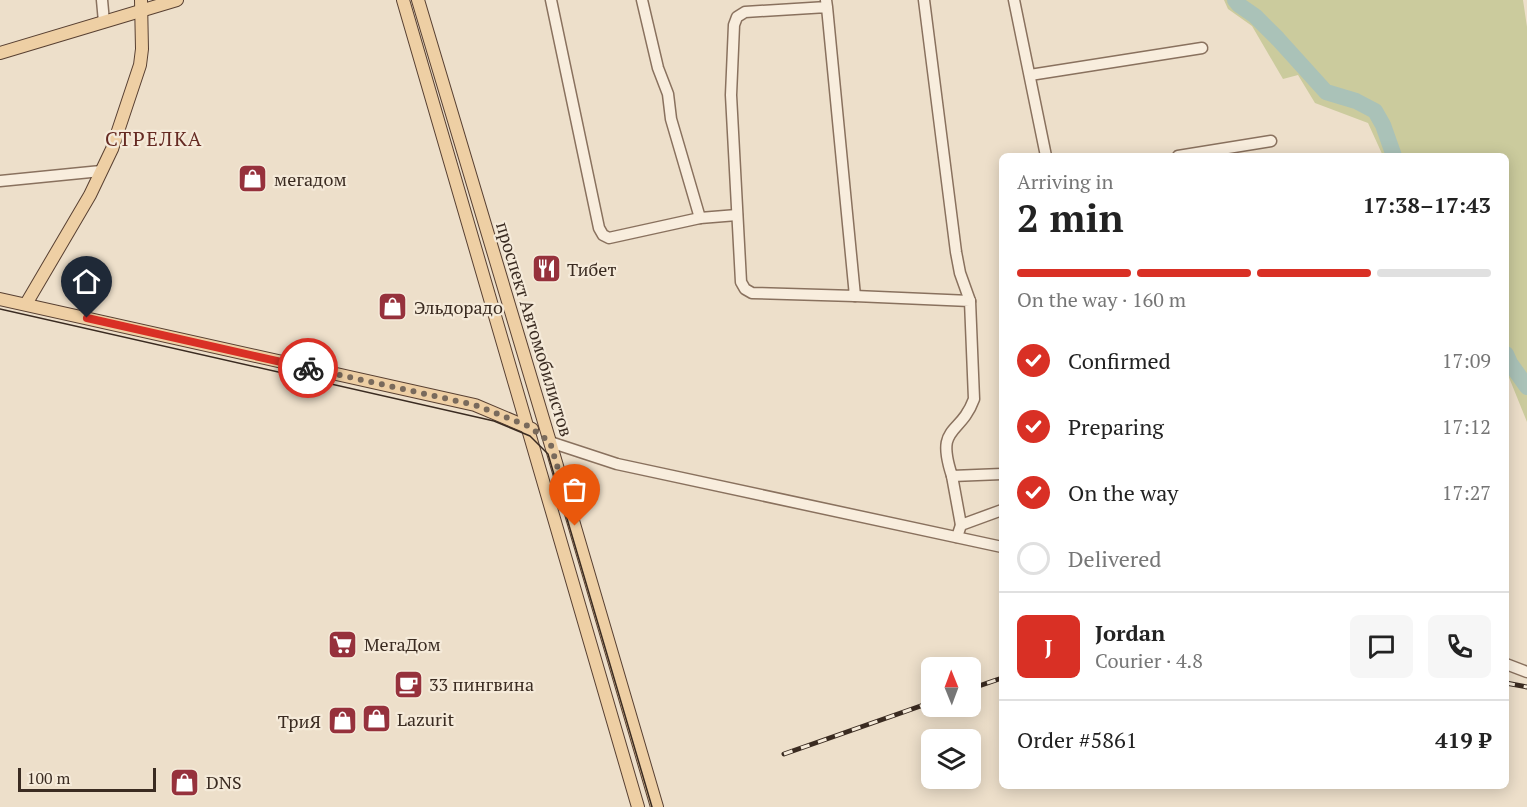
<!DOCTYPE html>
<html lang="en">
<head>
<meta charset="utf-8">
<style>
  :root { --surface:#fff; --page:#f6f6f6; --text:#222; --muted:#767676; --line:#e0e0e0; --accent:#d93025 }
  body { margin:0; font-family:"PT Serif",serif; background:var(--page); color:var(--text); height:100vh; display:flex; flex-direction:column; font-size:22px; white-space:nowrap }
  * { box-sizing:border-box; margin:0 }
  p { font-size:20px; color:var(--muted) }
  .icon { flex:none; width:33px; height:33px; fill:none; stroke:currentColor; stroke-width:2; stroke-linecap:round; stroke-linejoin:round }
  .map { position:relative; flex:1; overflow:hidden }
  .panel { position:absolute; left:999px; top:153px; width:510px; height:636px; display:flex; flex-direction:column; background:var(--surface); border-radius:9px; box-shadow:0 3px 15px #0003 }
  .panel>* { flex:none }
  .needle { width:39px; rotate:359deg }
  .buttons { position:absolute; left:921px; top:657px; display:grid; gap:12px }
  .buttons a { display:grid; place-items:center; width:60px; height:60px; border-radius:9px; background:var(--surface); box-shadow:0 3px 15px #0003; font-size:30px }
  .scale { position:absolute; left:18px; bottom:15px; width:138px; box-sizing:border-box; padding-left:6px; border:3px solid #3a2b21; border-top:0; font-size:16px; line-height:21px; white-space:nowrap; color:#3a2b21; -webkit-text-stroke:4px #f5ead9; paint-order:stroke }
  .pin { position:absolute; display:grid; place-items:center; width:51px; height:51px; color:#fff; margin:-62px -26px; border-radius:50% 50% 50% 0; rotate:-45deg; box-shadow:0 0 6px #0007 }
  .pin .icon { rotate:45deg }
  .courier { position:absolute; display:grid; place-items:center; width:60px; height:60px; margin:-30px; border:4px solid #d93025; border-radius:50%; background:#fff; color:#222; box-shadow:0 2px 8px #0007 }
  .head em { font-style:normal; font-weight:600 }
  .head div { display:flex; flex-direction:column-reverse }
  .head { display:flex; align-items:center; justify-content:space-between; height:102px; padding:0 18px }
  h1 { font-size:39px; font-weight:600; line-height:45px }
  .bar { display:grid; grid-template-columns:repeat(4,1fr); gap:9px 6px; align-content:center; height:72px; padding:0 18px }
  .bar i { height:8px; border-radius:4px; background:var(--line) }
  .bar .on { background:var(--accent) }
  .bar p { grid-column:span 4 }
  .line { display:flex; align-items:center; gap:15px; padding:0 18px; border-top:2px solid var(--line) }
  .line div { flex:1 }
  .round { display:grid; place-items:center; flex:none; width:63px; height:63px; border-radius:9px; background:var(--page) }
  ol { padding:0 18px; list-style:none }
  li { display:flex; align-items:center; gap:18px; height:66px }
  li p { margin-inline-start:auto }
  li .icon { padding:6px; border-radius:50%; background:var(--accent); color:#fff; stroke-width:4 }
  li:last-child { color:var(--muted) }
  li i { width:33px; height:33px; border:3px solid var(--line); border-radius:50% }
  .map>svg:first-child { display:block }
  .green { fill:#cbcb9d }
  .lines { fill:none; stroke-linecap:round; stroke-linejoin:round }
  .river { stroke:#aac2b8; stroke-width:16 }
  .minor-casing { stroke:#89715e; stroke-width:13 }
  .major-casing { stroke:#584032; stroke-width:14 }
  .minor { stroke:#f8eddd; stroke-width:10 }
  .major { stroke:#eecfa4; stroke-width:12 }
  .tram { stroke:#3a2b21; stroke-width:1.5 }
  .rail-casing { stroke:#3a2b21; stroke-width:5 }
  .rail { stroke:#f5ead9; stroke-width:3; stroke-dasharray:9; stroke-linecap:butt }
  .done { stroke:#796a5c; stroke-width:6; stroke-dasharray:0 10.8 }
  .route { stroke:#d93025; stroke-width:8 }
  .labels { text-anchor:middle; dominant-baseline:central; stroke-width:4.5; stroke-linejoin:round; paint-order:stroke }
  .poi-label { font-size:18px; fill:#3a2b21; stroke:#f5ead9; text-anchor:start }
  .street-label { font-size:18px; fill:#3a2b21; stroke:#f5ead9 }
  .neighbourhood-label { font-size:20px; letter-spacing:1.5px; fill:#652a22; stroke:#f5ead9 }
</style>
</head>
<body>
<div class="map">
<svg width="1527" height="807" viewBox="0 0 1527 807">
  <rect width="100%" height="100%" fill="#eddfca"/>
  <path class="green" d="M1224 0H1523L1527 27V422L1506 370V156H1383L1368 123 1315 103 1298 75 1283 79 1252 26 1228 9Z"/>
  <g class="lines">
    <g class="river">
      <path d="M1235 0 1239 5 1255 16 1278 39 1326 92 1356 101 1375 111 1383 125 1394 156"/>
      <path d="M1506 354 1510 363 1527 387"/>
    </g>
    <defs>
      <g id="minor">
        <path d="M102 0 104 22"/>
        <path d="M551 0 599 228 603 235 609 238 700 218 737 215"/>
        <path d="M642 0 658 68 668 94 671 119 700 218"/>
        <path d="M826 0 827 7 855 296 752 293 745 289 741 282 731 95 734 25 737 17 745 12 827 7"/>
        <path d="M924 0 956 252 960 273 970 301"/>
        <path d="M1014 0 1046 156"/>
        <path d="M1030 75 1202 48"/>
        <path d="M1178 156 1271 141"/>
        <path d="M0 181 101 171"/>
        <path d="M855 296 970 301 974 399C960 437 935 424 952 476L1002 474"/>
        <path d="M550 442 617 464 1002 547"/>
        <path d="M952 476 961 525"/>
        <path d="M957 537 961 525 1002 510"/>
        <path d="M1506 664 1527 672"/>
      </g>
      <g id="major">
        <path d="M403 0 638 807"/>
        <path d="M418 0 550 442 657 807"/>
        <path d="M0 53 177 0"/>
        <path d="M0 299 475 405 532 429"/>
        <path d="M26 304 90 195 112 149 140 65 142 49 141 0"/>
      </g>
    </defs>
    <use href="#minor" class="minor-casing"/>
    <use href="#major" class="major-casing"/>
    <use href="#minor" class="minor"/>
    <use href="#major" class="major"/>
    <path class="tram" d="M0 309 494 421 530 436 548 454 652 807"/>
    <defs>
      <g id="rail">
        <path d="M1506 683 1527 687"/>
        <path d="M970 689 1002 678"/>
        <path d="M784 754 932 702"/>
      </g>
    </defs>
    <use href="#rail" class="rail-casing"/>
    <use href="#rail" class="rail"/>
  </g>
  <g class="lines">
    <path class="done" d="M308 368 475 405 528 426 550 442 575 526"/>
    <path class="route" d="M87 318 308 368"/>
  </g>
  <defs>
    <symbol id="shop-square" viewBox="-11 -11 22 22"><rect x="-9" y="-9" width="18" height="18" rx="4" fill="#96313c" stroke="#f5ead9"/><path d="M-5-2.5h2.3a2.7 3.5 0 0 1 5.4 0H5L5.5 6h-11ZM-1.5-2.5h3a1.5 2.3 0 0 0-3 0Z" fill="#fff"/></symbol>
    <symbol id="restaurant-square" viewBox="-11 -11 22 22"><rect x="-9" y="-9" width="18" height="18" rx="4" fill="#96313c" stroke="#f5ead9"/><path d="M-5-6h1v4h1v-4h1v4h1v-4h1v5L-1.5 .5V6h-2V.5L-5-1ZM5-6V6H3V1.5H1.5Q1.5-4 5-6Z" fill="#fff"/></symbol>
    <symbol id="supermarket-square" viewBox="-11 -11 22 22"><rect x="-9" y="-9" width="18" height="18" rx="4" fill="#96313c" stroke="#f5ead9"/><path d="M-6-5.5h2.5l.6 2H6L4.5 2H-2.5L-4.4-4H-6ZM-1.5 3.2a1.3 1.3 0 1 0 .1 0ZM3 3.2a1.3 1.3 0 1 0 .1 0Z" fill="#fff"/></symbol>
    <symbol id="cafe-square" viewBox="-11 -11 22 22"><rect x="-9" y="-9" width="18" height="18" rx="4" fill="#96313c" stroke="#f5ead9"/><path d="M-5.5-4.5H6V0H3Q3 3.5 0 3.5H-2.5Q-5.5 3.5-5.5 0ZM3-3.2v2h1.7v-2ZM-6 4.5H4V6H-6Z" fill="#fff"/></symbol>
  </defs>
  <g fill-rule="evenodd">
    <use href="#shop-square" x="236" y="162" width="33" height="33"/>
    <use href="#restaurant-square" x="530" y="252" width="33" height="33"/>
    <use href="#shop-square" x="376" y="290" width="33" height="33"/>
    <use href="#supermarket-square" x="326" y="628" width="33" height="33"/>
    <use href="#cafe-square" x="392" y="668" width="33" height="33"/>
    <use href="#shop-square" x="360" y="702" width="33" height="33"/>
    <use href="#shop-square" x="326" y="704" width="33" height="33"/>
    <use href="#shop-square" x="168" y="766" width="33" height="33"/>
  </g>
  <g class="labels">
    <g class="poi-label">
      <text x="274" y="179">мегадом</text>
      <text x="567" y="269">Тибет</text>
      <text x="414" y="307">Эльдорадо</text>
      <text x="364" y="644">МегаДом</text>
      <text x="429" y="684">33 пингвина</text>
      <text x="397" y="719">Lazurit</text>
      <text x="321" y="721" text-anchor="end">ТриЯ</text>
      <text x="206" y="782">DNS</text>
    </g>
    <g class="street-label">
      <text transform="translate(535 329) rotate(73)">проспект Автомобилистов</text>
    </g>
    <g class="neighbourhood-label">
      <text x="154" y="138">СТРЕЛКА</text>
    </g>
  </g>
</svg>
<div class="buttons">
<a><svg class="needle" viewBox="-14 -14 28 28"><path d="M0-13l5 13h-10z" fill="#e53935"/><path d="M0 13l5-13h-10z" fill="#767676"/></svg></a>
<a><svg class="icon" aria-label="layers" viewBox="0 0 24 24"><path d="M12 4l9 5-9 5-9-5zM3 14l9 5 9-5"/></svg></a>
</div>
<div class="scale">100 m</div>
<div class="pin" style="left:575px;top:526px;background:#ea580c"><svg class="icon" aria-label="bag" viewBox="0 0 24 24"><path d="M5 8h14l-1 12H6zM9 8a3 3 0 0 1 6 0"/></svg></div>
<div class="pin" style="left:87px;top:318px;background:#1f2937"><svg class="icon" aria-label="home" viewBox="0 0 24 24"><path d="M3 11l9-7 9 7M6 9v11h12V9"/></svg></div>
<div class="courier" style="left:308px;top:368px"><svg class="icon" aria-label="bike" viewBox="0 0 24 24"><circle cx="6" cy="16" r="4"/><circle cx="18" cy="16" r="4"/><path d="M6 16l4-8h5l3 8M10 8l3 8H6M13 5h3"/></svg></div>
<section class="panel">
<div class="head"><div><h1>2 min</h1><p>Arriving in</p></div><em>17:38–17:43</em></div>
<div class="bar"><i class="on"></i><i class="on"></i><i class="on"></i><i></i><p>On the way · 160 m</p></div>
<ol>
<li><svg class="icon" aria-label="check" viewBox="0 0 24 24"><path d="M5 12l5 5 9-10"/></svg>Confirmed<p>17:09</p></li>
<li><svg class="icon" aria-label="check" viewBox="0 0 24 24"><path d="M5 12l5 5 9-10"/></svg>Preparing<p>17:12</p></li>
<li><svg class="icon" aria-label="check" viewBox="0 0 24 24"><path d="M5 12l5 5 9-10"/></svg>On the way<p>17:27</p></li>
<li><i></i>Delivered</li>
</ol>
<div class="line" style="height:108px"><b class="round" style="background:var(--accent);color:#fff">J</b><div><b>Jordan</b><p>Courier · 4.8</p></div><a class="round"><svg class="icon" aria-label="chat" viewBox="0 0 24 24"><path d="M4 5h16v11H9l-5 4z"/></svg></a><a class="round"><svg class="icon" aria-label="phone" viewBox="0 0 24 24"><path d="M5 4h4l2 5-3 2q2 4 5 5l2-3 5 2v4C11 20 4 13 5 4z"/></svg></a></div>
<div class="line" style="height:78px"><div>Order #5861</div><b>419 ₽</b></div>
</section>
</div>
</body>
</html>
